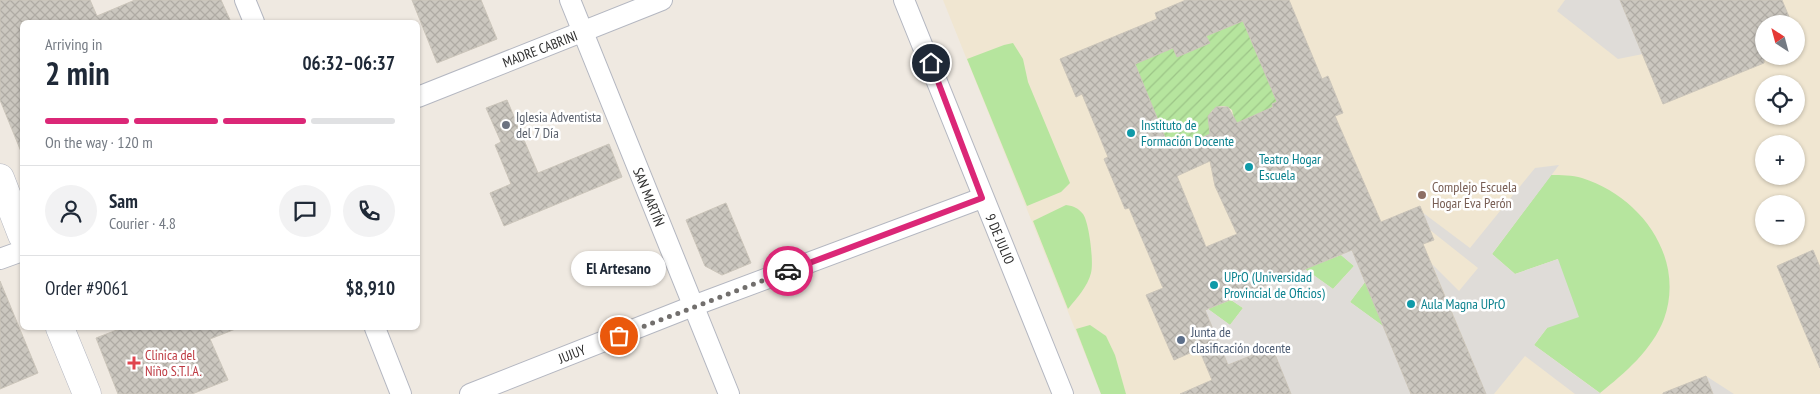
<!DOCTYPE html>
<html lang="en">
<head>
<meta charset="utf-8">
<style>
  :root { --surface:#fff; --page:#f2f2f3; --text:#1f2937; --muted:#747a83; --line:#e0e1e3; --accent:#db2777 }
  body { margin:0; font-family:"PT Sans Narrow",sans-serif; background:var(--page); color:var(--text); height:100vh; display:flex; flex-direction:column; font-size:19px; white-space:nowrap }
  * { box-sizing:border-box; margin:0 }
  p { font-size:16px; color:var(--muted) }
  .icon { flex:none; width:28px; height:28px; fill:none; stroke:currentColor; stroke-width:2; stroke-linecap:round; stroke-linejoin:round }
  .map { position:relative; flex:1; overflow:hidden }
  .details { position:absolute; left:20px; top:20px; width:400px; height:310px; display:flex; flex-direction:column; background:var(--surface); border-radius:8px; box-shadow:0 1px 4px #0004 }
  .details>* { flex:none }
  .needle { width:32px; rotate:324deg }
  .controls { position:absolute; left:1755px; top:15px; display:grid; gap:10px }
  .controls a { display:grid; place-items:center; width:50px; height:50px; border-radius:50%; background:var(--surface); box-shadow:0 1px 4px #0004; font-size:25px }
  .pin { position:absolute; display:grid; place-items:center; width:42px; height:42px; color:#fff; margin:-21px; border:2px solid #fff; border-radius:50%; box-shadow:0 1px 5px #0007 }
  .courier { position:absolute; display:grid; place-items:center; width:50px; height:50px; margin:-25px; border:4px solid #db2777; border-radius:50%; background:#fff; color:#222; box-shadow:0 1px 6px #0007 }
  .bubble { position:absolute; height:35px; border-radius:18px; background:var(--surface); box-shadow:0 1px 4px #0004; font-size:16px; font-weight:700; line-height:35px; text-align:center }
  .summary em { font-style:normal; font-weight:700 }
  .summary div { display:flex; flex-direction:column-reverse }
  .summary { display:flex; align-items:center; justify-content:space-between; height:85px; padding:0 25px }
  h1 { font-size:32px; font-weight:700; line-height:38px }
  .bar { display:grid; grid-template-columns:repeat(4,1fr); gap:8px 5px; align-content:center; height:60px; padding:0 25px }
  .bar i { height:6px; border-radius:4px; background:var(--line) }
  .bar .active { background:var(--accent) }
  .bar p { grid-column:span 4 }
  .line { display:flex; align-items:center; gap:12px; padding:0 25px; border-top:1px solid var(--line) }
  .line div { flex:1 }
  .round { display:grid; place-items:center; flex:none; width:52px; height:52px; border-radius:26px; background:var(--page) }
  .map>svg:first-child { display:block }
  .education { fill:#f0e6d1; fill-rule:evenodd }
  .grass { fill:#b6e59e }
  .garden { fill:url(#garden-furrows) }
  .plaza { fill:#dfdcd8 }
  .building { fill:url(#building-cross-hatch); stroke:#cbc5ba; fill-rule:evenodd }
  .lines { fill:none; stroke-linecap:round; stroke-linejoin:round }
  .street-casing { stroke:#b4b7c1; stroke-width:22 }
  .secondary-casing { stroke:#b4b7c1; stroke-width:29 }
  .street { stroke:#fff; stroke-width:20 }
  .secondary { stroke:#fff; stroke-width:28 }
  .done { stroke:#726f6d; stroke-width:5; stroke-dasharray:0 9 }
  .route { stroke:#db2777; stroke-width:6 }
  .worship-dot { fill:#6b7280; stroke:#fff; stroke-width:2 }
  .culture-dot { fill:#0f9aa8; stroke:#fff; stroke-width:2 }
  .education-dot { fill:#8d6e63; stroke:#fff; stroke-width:2 }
  .service-dot { fill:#5c6f8a; stroke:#fff; stroke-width:2 }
  .health-dot { fill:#e0444e; stroke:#fff; stroke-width:2 }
  .labels { text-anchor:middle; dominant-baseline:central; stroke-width:5; stroke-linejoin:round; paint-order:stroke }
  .street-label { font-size:14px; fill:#2e2e2e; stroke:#fff }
  .worship-label { font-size:14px; fill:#5b616d; stroke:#fff; text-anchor:start }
  .culture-label { font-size:14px; fill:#0d838f; stroke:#fff; text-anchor:start }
  .education-label { font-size:14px; fill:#785e54; stroke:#fff; text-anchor:start }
  .service-label { font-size:14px; fill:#4e5e75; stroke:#fff; text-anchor:start }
  .health-label { font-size:14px; fill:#be3a42; stroke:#fff; text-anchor:start }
</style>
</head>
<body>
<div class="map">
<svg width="1820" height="394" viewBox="0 0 1820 394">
  <defs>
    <pattern id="garden-furrows" width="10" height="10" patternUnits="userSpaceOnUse" patternTransform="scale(1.25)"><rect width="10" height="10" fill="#b6e59e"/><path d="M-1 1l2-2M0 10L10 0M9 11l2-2" fill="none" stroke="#9dc588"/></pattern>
    <pattern id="building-cross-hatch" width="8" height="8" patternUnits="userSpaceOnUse" patternTransform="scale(1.25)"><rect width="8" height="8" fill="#cbc7bf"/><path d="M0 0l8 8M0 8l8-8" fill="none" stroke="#afaba4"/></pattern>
  </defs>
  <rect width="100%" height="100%" fill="#efe9e1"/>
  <path class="education" d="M943 0H1820V394H1101ZM1764 24H1796V56H1764ZM1764 84H1796V116H1764ZM1764 144H1796V176H1764ZM1764 204H1796V236H1764Z"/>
  <g class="grass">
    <path d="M1013 43 1023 59 1028 82 1070 183 1061 192 1027 206 967 59 1004 45Z"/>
    <path d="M1551 175C1561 175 1572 175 1582 178 1640 196 1686 257 1664 319 1652 350 1625 373 1600 393L1534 345 1547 328 1558 259 1515 274 1492 254Z"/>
    <path d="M1066 205C1074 206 1078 208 1083 214 1089 222 1094 262 1091 273 1088 286 1076 299 1068 309L1033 221Z"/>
    <path d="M1341 255 1354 266 1333 289 1305 269Z"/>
    <path d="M1365 282 1383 326 1350 302Z"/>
    <path d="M1231 300 1243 308 1230 325 1208 309Z"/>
    <path d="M1090 325 1106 336 1115 355 1126 394H1101L1076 329Z"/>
  </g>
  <path class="garden" d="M1243 21 1277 102 1272 104 1273 107 1232 125 1234 119 1232 110C1222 102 1213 107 1208 117L1212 129 1217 131 1176 149 1174 145 1169 147 1135 64 1173 48 1177 57 1209 43 1206 36Z"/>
  <g class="plaza">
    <path d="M1565 0H1620L1643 54 1618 59 1557 11Z"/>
    <path d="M1559 165 1492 254 1515 274 1558 259 1579 317 1547 328 1534 345 1601 394H1575L1525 356 1494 394H1486L1432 264 1459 291 1478 268 1430 230 1422 212 1470 248 1535 168Z"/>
    <path d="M1352 250 1365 282 1350 302 1383 326 1411 394H1291L1228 365 1205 310 1208 309 1230 325 1243 308 1231 300 1305 269 1333 289 1354 266 1341 255Z"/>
    <path d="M1706 376 1734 394H1713Z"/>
  </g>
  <g class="building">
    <path d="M0 0H90L97 16 135 0H221L231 22H22V154L0 100Z"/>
    <path d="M412 0H481L497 39 437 63Z"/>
    <path d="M1186 0H1289L1322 79 1328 76 1343 113 1335 116 1381 222 1420 206 1434 240 1423 244 1486 394H1411L1352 250 1205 310 1228 365 1272 347 1291 394H1180L1212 380 1199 349 1174 360 1146 295 1163 288 1129 208 1125 209 1104 159 1108 157 1082 94 1076 97 1060 59 1157 19 1155 13ZM1243 21 1277 102 1272 104 1273 107 1237 123 1228 107H1216L1208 116 1210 134 1176 149 1174 145 1169 147 1135 64 1173 48 1177 57 1210 43 1206 36ZM1210 161 1215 186 1237 234 1206 247 1177 176Z"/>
    <path d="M1620 0H1782L1792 24H1764V63L1663 104Z"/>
    <path d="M507 100 538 173 609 144 622 177 504 226 490 193 511 184 495 145 501 142 486 108Z"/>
    <path d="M726 203 751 263 722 275 705 266 686 220Z"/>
    <path d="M1813 250 1820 267V368L1777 266Z"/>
    <path d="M0 281 38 373 0 389Z"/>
    <path d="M122 328H238L210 339 228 380 192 394H118L96 338Z"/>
    <path d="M1706 376 1713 394H1663V393Z"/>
  </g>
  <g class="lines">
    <defs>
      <g id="street">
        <path d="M245 0 254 22"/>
        <path d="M570 0 729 394"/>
        <path d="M904 0 1063 394"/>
        <path d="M418 97 662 0"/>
        <path d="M0 259 22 251"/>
        <path d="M375 328 401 394"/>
        <path d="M470 394 693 306 982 198"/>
      </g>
      <g id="secondary">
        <path d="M0 178 22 235"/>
        <path d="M60 328 87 394"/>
      </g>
    </defs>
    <use href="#street" class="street-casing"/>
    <use href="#secondary" class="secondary-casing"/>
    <use href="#street" class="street"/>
    <use href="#secondary" class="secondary"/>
  </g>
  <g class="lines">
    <path class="done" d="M619 336 788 271"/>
    <path class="route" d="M788 271 982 198 931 63"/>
  </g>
  <circle class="worship-dot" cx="506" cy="125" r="5"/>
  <g class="culture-dot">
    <circle cx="1131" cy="133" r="5"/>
    <circle cx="1249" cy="167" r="5"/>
    <circle cx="1214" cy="285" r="5"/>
    <circle cx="1411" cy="304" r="5"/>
  </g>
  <circle class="education-dot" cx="1422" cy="195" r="5"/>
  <circle class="service-dot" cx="1181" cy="340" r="5"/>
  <path class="health-dot" d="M131.5 355.5h5v5h5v5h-5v5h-5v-5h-5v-5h5z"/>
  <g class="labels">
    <g class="street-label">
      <text transform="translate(540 49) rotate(-21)">MADRE CABRINI</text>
      <text transform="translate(649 197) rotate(68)">SAN MARTÍN</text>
      <text transform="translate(1000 239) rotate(67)">9 DE JULIO</text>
      <text transform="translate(572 354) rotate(-21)">JUJUY</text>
    </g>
    <g class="worship-label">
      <text x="516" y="117">Iglesia Adventista<tspan x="516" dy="16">del 7 Día</tspan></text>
    </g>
    <g class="culture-label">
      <text x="1141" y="125">Instituto de<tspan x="1141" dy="16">Formación Docente</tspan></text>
      <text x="1259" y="159">Teatro Hogar<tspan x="1259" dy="16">Escuela</tspan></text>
      <text x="1224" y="277">UPrO (Universidad<tspan x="1224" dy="16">Provincial de Oficios)</tspan></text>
      <text x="1421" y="304">Aula Magna UPrO</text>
    </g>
    <g class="education-label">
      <text x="1432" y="187">Complejo Escuela<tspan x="1432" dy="16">Hogar Eva Perón</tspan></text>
    </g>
    <g class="service-label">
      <text x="1191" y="332">Junta de<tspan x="1191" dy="16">clasificación docente</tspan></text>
    </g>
    <g class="health-label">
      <text x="145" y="355">Clinica del<tspan x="145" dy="16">Niño S.T.I.A.</tspan></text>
    </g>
  </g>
</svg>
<div class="controls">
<a><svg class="needle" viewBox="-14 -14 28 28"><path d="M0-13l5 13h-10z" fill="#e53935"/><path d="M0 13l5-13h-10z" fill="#747a83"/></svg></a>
<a><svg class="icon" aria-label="locate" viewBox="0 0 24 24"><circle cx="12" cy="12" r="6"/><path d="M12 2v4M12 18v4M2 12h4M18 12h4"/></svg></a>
<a>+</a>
<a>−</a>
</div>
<div class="pin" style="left:619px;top:336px;background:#ea580c"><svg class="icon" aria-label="bag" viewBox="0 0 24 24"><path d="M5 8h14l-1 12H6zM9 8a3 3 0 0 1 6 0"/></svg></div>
<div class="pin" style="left:931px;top:63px;background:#1f2937"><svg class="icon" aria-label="home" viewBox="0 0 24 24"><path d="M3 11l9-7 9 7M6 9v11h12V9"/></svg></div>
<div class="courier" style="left:788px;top:271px"><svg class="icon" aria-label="car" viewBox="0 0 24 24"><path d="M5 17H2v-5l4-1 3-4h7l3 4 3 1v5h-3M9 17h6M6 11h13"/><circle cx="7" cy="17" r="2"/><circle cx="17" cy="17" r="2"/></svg></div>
<div class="bubble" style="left:571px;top:251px;width:95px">El Artesano</div>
<section class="details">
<div class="summary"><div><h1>2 min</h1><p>Arriving in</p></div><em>06:32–06:37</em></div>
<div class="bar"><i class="active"></i><i class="active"></i><i class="active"></i><i></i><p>On the way · 120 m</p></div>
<div class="line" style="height:90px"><a class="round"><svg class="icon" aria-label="person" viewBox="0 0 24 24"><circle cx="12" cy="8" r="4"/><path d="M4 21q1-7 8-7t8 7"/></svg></a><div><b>Sam</b><p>Courier · 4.8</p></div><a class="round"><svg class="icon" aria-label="chat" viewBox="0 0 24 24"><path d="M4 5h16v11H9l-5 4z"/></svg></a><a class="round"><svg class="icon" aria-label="phone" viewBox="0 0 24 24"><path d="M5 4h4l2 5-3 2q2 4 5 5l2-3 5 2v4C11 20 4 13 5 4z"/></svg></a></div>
<div class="line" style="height:65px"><div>Order #9061</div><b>$8,910</b></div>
</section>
</div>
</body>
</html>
